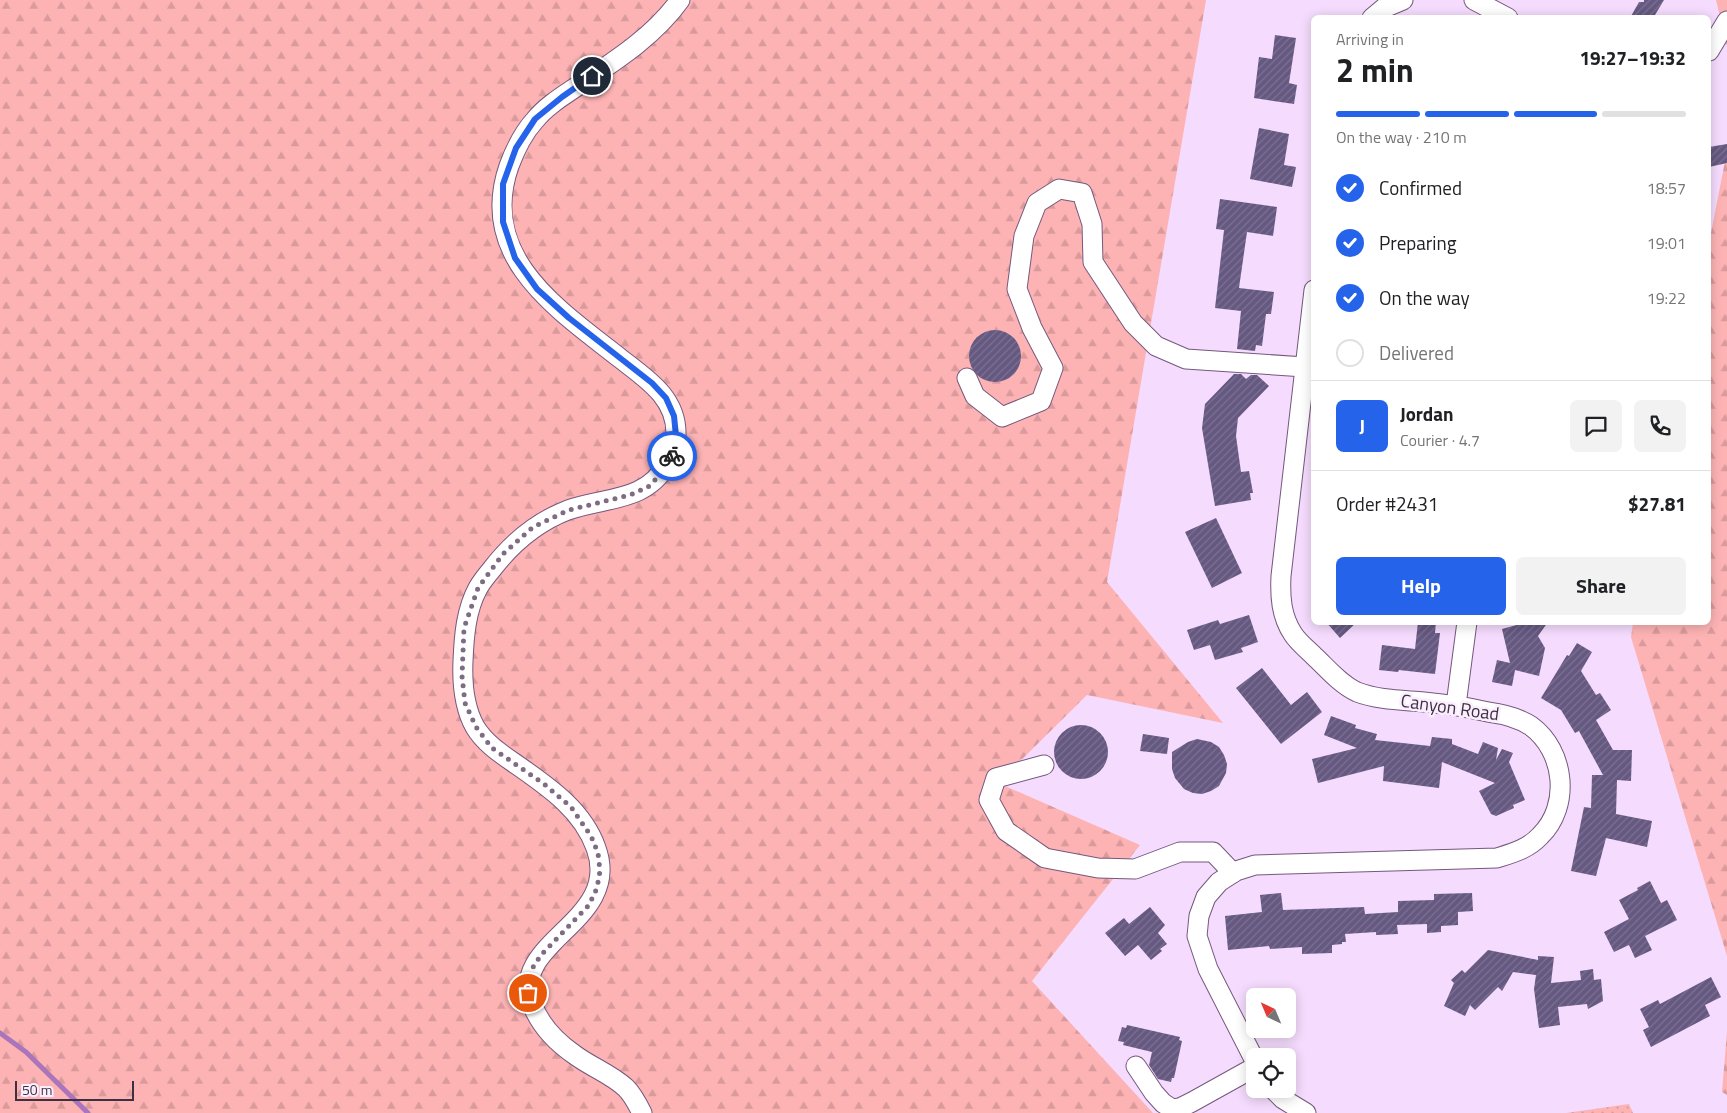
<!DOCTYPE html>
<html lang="en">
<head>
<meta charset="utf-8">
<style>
  :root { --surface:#fff; --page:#f2f2f2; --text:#202124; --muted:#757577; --line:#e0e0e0; --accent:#2563eb }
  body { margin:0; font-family:"Titillium Web",sans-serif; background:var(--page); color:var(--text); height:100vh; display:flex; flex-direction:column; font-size:19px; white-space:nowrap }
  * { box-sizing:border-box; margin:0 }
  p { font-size:16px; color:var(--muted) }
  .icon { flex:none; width:28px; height:28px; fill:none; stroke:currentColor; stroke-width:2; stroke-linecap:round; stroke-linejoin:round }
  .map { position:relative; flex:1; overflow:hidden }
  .side { position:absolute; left:1311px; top:15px; width:400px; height:610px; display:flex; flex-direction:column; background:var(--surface); border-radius:8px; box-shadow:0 2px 12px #0003 }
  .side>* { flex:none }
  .needle { width:32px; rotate:316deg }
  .buttons { position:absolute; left:1246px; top:988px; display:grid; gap:10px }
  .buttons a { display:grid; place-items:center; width:50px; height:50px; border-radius:8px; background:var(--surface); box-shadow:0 2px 12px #0003; font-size:25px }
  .scale { position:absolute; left:15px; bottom:12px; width:119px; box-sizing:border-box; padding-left:5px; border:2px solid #3d3041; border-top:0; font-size:14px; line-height:18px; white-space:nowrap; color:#3d3041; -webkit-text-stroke:4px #fbeeff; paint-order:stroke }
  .pin { position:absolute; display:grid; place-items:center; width:42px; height:42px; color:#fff; margin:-21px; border:2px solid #fff; border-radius:50%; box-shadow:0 1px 5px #0007 }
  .courier { position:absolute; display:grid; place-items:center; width:50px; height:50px; margin:-25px; border:4px solid #2563eb; border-radius:50%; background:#fff; color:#222; box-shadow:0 1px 6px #0007 }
  .headline em { font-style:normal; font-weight:700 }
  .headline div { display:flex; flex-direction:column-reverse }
  .headline { display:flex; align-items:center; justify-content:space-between; height:85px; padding:0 25px }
  h1 { font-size:32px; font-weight:700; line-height:38px }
  .bar { display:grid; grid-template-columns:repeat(4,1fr); gap:8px 5px; align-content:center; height:60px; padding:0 25px }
  .bar i { height:6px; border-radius:4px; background:var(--line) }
  .bar .on { background:var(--accent) }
  .bar p { grid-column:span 4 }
  .line { display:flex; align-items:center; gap:12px; padding:0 25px; border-top:1px solid var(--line) }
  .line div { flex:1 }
  .round { display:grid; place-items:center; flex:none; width:52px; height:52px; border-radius:8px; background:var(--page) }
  ol { padding:0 25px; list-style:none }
  li { display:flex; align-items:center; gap:15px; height:55px }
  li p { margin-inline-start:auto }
  li .icon { padding:5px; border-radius:50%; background:var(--accent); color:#fff; stroke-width:4 }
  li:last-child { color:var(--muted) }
  li i { width:28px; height:28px; border:2px solid var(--line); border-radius:50% }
  .button { display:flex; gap:10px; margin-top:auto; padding:10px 25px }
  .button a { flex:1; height:58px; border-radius:8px; background:var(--accent); color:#fff; font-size:20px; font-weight:700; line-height:58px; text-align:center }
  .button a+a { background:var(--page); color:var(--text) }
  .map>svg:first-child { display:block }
  .grass { fill:url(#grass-dots) }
  .forest { fill:url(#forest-firs) }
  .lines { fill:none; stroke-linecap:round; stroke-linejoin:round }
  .stream { stroke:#aa75bb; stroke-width:5 }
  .building { fill:url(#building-hatch) }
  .minor-casing { stroke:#75587d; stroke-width:21 }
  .minor { stroke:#fff; stroke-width:19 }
  .done { stroke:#7d6c83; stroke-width:5; stroke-dasharray:0 9 }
  .route { stroke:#2563eb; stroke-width:6 }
  .labels { text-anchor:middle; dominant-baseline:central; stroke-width:5; stroke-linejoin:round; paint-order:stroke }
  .street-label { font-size:18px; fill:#3d3041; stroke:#fbeeff }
</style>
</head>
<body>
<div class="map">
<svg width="1727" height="1113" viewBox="0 0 1727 1113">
  <defs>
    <pattern id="grass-dots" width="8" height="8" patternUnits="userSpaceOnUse" patternTransform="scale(1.25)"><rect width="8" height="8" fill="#fdb3b4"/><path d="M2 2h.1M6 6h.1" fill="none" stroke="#da9a9c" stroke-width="1.8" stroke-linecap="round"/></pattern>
    <pattern id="forest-firs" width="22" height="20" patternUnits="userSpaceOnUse" patternTransform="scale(1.25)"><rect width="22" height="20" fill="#fdb3b4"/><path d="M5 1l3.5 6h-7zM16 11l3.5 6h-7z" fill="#da9a9c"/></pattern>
    <pattern id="building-hatch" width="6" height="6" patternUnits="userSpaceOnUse" patternTransform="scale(1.25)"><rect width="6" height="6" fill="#655881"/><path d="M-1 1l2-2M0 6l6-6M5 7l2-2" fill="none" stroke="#7d7292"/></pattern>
  </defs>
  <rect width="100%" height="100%" fill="#f5dbfd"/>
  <path class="grass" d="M1629 1104 1633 1113H1566Z"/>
  <g class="forest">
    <path d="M0 0H1206L1107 582 1223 723 1087 695 998 783 1140 845 1032 981 1153 1113H0Z"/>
    <path d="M1716 0H1727V46Z"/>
    <path d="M1727 151V956L1631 637 1633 623 1709 622V243Z"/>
    <path d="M1727 1032V1095L1722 1092Z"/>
  </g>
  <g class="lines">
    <path class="stream" d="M0 1033 26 1052 88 1113"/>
  </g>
  <g class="building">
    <path d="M1644 0H1664L1655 15H1648L1647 18H1630L1639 2H1644Z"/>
    <path d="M1275 35 1296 38 1289 83 1297 85 1294 104 1254 98 1259 57 1272 59Z"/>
    <path d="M1259 128 1289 134 1284 165 1296 167 1292 187 1250 179Z"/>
    <path d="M1727 144V163L1709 167V147Z"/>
    <path d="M1220 199 1277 207 1273 236 1247 232 1239 288 1274 292 1271 314H1266L1262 346 1256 345 1255 351 1237 349 1241 311 1215 308 1224 230 1216 229Z"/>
    <circle cx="995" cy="356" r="26"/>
    <path d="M1234 374H1241L1246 379 1251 375H1257L1269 386 1238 418 1236 436 1241 472 1249 471 1253 493H1250L1251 500 1215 506 1202 428 1205 404Z"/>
    <path d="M1216 518 1242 573 1212 588 1185 532Z"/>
    <path d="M1249 615 1258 642 1241 648 1243 652 1215 660 1210 645 1194 650 1187 630 1218 620 1220 624Z"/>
    <path d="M1326 622H1357L1340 638Z"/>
    <path d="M1418 622H1436L1435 633H1440L1435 674 1399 670 1398 672 1379 670 1382 645 1415 649Z"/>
    <path d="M1528 622H1548L1538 636 1545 648 1539 676 1515 670 1512 686 1492 682 1497 660 1510 663 1502 629Z"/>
    <path d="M1577 643 1592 652 1581 671 1596 695 1600 693 1611 710 1596 720 1613 750H1632L1631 781 1617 780 1616 814 1652 821 1647 847 1606 838 1596 876 1571 871 1584 807 1591 808 1592 775H1603L1579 731 1575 733 1561 710 1541 698 1567 655 1569 656Z"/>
    <path d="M1262 668 1291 705 1307 692 1322 712 1281 744 1236 688Z"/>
    <path d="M1331 716 1356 725 1355 728 1377 734 1375 740 1430 746 1432 737 1452 739V744L1478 754 1483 742 1498 748 1496 760 1502 749 1513 753 1509 762 1525 800 1513 805 1514 808 1496 816 1491 814 1479 791 1495 783 1442 762 1439 788 1383 781 1384 766 1318 783 1312 759 1357 748 1324 735Z"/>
    <circle cx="1081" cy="752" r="27"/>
    <path d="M1143 734 1169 738 1167 754 1140 751Z"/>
    <path d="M1197 739 1211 742 1219 747 1224 755 1227 764 1226 773 1219 786 1211 791 1202 794 1193 793 1184 789 1175 778 1172 769V752L1188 742Z"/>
    <path d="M1650 881 1661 903 1667 900 1677 920 1645 936 1652 950 1635 958 1629 945 1614 952 1604 932 1629 919 1619 900 1638 890 1637 888Z"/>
    <path d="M1281 893 1283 910 1364 907 1365 914 1398 912V901L1434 900V894L1472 893 1473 911 1458 912V925L1441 926V932L1427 933V924L1397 925 1398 934 1376 935V932L1345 934 1346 942H1342V944L1332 945V953L1302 954V947L1270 949 1269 946 1228 950 1225 916 1262 912 1260 895Z"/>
    <path d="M1150 907 1165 925 1158 933 1167 944 1160 949 1162 951 1151 960 1138 945 1125 956 1105 933 1124 918 1129 924Z"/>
    <path d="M1488 950 1538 960V956L1554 957 1551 983 1581 980 1580 971 1593 969 1594 980 1601 979 1603 1001 1588 1009 1587 1004 1558 1007 1560 1025 1539 1028 1534 989 1536 975 1513 972 1502 991 1498 987 1475 1010 1470 1005 1465 1016 1444 1006 1454 983 1451 980 1462 970 1465 973Z"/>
    <path d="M1711 977 1721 997 1705 1005 1710 1016 1651 1047 1643 1030 1649 1027 1640 1009 1658 1000 1660 1004Z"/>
    <path d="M1127 1025 1180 1037 1179 1040 1182 1041 1174 1078H1172L1171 1082 1158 1079 1149 1065 1152 1052 1123 1045 1124 1042 1118 1041 1122 1027 1126 1028Z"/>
  </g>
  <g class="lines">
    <defs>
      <g id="minor">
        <path d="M1474 0 1508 18"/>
        <path d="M1372 18 1384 8 1403 0"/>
        <path d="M1709 51 1727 21"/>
        <path d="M967 378 975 396 1002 417 1041 401 1053 368 1032 328 1017 289 1024 236 1037 203 1059 189 1082 193 1092 224 1093 262 1133 323 1156 346 1186 359 1305 367"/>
        <path d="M1456 705 1467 622"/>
        <path d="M1044 765 996 778 989 800 1006 831 1045 858 1098 868 1135 869 1180 852H1213L1233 873"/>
        <path d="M1255 1061 1208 969 1197 936 1199 916 1206 897 1219 882 1236 871 1255 865 1497 858C1513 853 1528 849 1540 836 1571 806 1565 751 1531 726 1519 718 1503 714 1488 712 1467 707 1446 704 1424 702 1402 700 1378 700 1357 692 1340 684 1327 668 1314 656 1307 649 1298 642 1293 634 1281 616 1280 596 1281 576L1314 290"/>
        <path d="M1136 1066 1154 1093 1163 1103 1172 1109 1180 1108 1192 1102 1255 1067"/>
        <path d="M1273 1089 1283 1099 1306 1113"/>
        <path d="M642 1113C638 1105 633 1095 626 1088 611 1074 591 1067 575 1055 556 1042 540 1025 532 1004 508 941 623 922 596 848 583 811 550 788 520 767 503 755 486 745 475 727 464 707 462 683 463 661 464 636 466 610 478 588 482 581 487 575 492 569 512 543 537 522 568 510 605 497 646 502 667 464 672 455 676 445 676 435 677 398 647 379 621 359 559 310 477 258 509 166 515 150 523 133 535 120 547 105 566 94 582 83 618 59 655 35 680 0"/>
      </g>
    </defs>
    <use href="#minor" class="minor-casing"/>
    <use href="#minor" class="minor"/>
  </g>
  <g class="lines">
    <path class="done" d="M528 993 529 978 534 965 543 953 589 905 597 888 600 871 598 853 591 836 571 807 544 784 492 748 476 727 465 703 462 676 464 628 478 588 503 554 533 527 569 510 630 495 648 487 662 473 672 456"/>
    <path class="route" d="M592 76 562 97 535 119 516 148 503 184V222L515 258 537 289 569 318 652 383 666 398 674 416 676 436 672 456"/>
  </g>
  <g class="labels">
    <g class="street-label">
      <text transform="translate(1450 707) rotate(8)">Canyon Road</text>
    </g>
  </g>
</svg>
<div class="buttons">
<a><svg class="needle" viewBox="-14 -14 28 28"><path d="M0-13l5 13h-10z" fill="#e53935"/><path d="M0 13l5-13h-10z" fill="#757577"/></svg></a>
<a><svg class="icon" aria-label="locate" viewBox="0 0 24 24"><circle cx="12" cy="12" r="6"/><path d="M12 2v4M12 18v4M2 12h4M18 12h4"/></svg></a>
</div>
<div class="scale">50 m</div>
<div class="pin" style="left:528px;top:993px;background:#ea580c"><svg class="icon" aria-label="bag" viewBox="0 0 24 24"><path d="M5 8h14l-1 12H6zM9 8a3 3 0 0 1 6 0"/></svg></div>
<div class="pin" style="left:592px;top:76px;background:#1f2937"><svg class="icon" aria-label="home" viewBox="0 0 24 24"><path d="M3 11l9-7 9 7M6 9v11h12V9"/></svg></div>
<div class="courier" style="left:672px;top:456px"><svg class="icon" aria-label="bike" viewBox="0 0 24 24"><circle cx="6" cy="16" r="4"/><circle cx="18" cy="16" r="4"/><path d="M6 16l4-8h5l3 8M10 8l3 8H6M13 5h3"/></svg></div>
<section class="side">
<div class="headline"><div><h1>2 min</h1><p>Arriving in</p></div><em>19:27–19:32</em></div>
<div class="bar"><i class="on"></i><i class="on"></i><i class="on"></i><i></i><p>On the way · 210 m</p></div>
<ol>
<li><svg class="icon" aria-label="check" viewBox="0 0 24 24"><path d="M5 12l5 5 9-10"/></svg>Confirmed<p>18:57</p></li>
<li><svg class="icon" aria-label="check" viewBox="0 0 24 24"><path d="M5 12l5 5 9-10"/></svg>Preparing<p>19:01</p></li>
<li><svg class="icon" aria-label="check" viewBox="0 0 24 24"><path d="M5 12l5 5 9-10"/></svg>On the way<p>19:22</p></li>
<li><i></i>Delivered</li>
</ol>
<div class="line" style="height:90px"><b class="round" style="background:var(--accent);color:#fff">J</b><div><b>Jordan</b><p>Courier · 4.7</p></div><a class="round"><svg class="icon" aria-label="chat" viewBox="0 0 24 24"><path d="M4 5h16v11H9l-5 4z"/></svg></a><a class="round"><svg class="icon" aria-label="phone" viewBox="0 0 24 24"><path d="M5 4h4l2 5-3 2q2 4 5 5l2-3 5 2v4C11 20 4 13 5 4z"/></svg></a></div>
<div class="line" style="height:65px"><div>Order #2431</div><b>$27.81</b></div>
<div class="button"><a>Help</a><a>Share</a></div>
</section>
</div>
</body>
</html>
